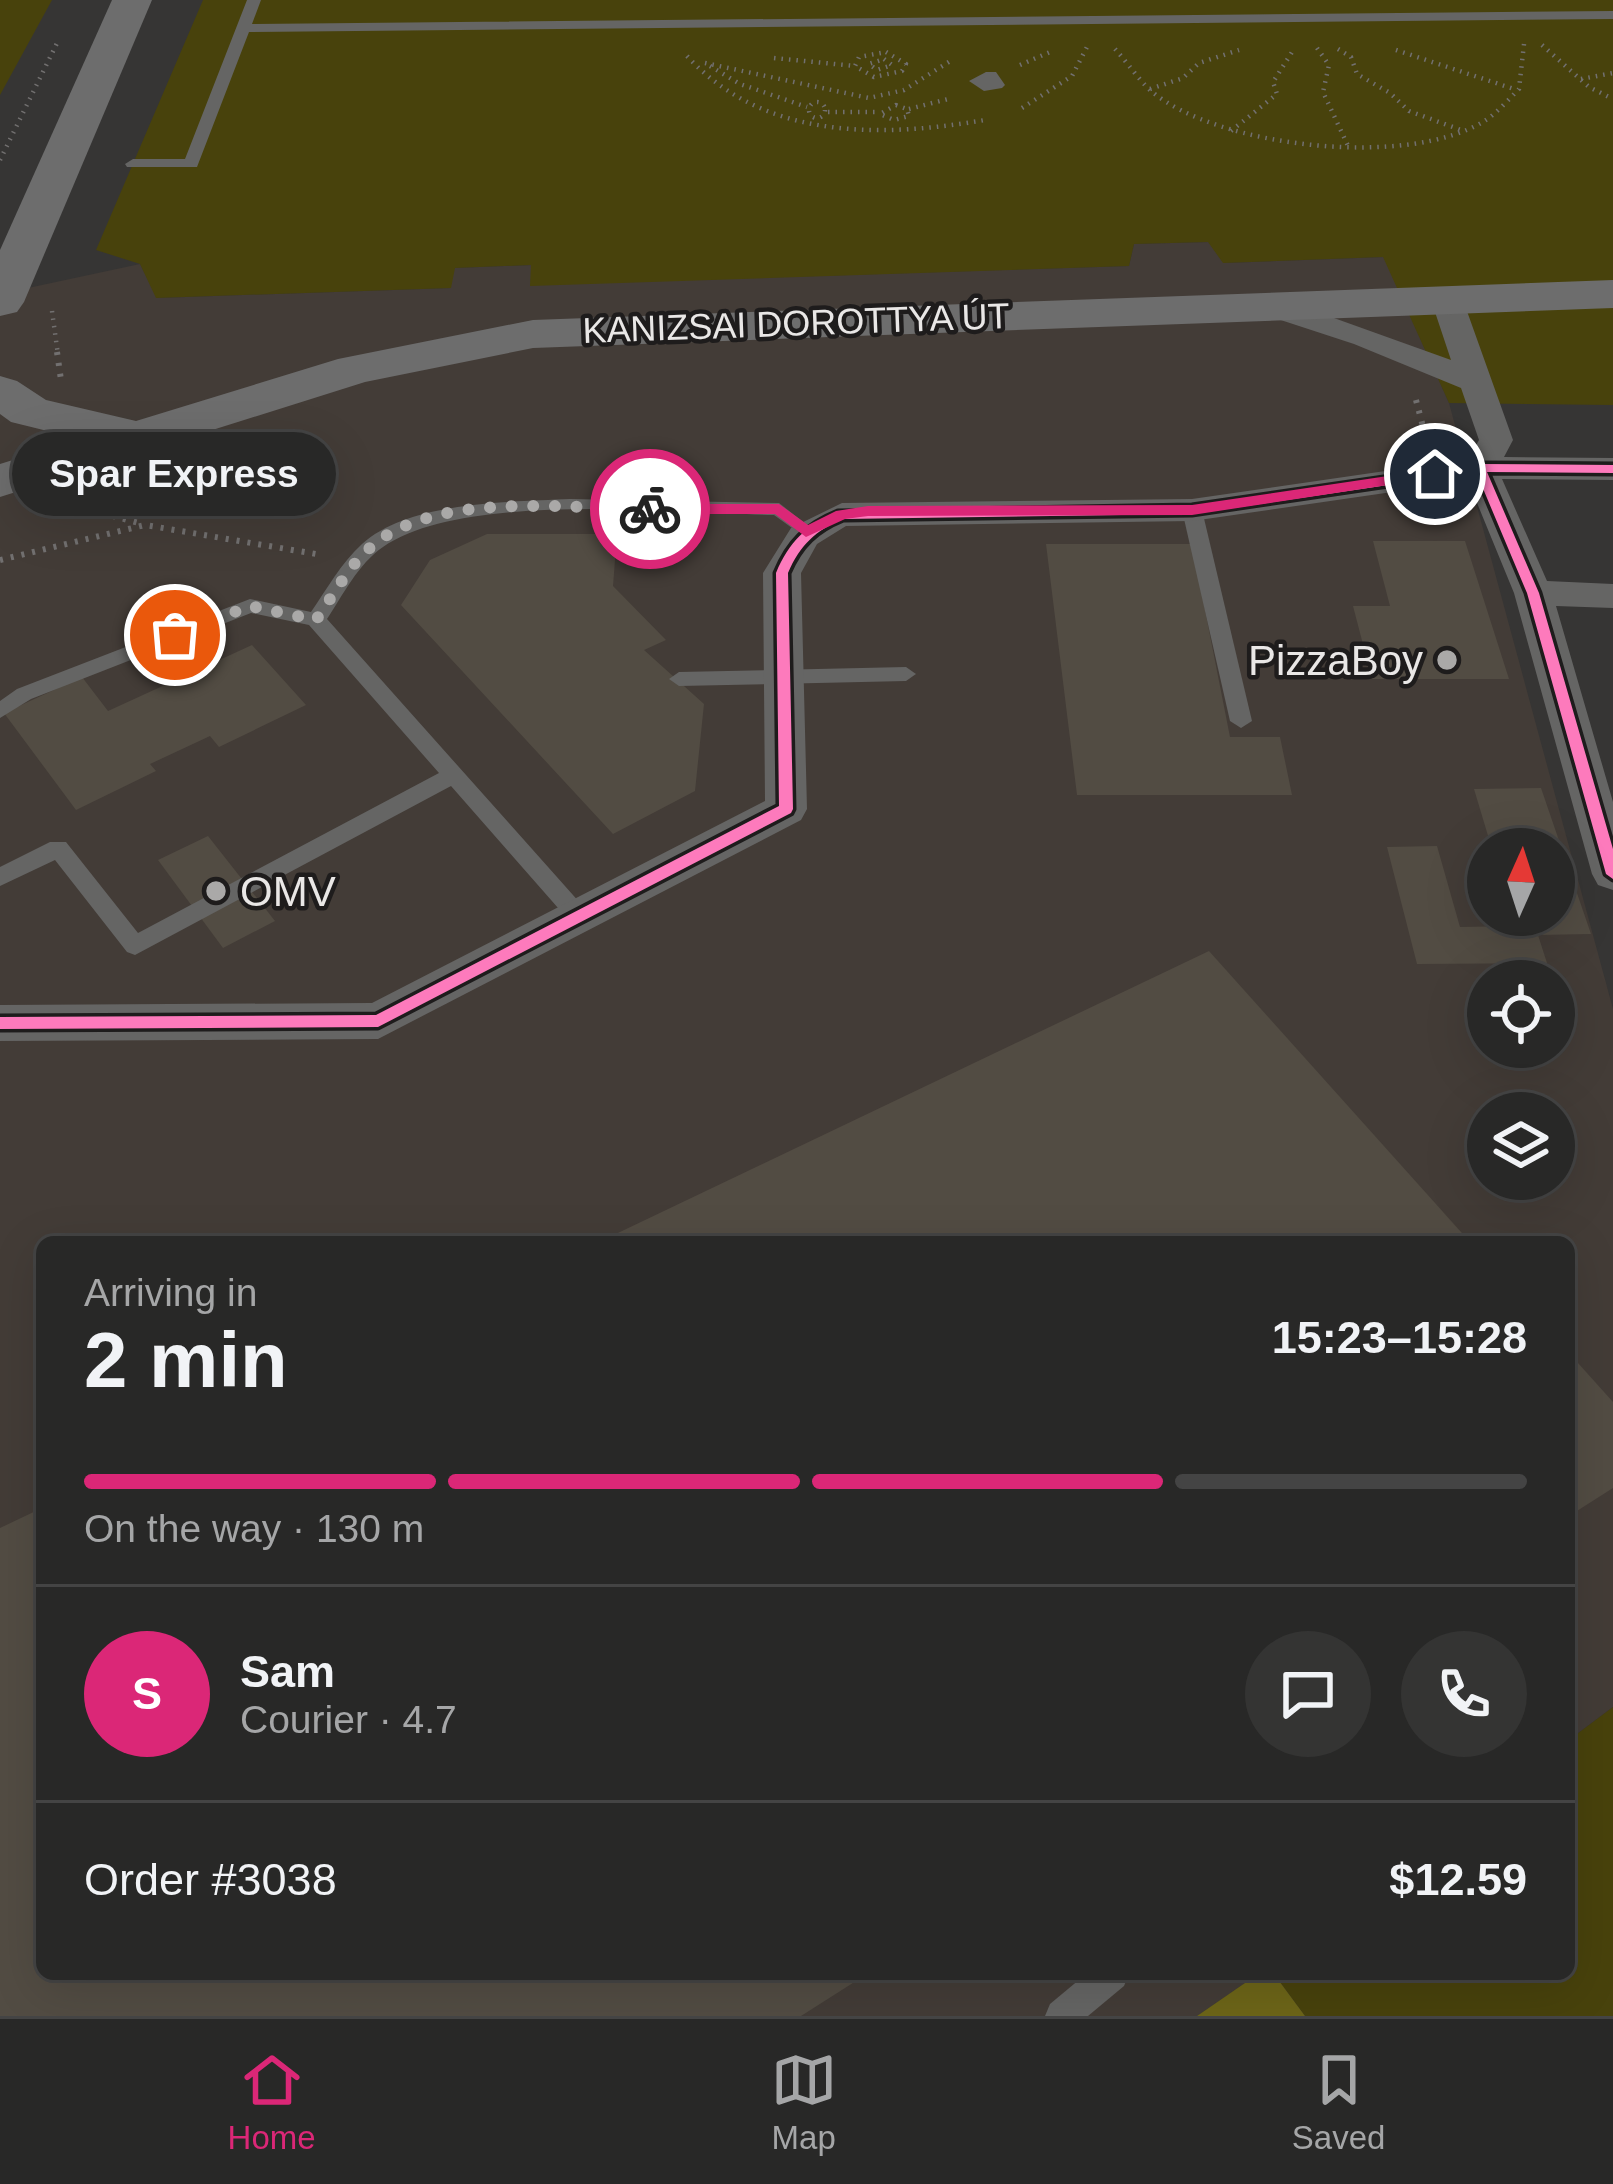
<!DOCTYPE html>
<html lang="en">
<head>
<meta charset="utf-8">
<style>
  :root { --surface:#282827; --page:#343433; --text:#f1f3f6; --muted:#a5a6a7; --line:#444; --accent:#db2777 }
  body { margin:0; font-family:Helvetica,sans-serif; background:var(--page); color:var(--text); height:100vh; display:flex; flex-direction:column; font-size:45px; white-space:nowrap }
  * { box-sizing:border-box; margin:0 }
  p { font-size:39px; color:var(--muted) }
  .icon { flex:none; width:66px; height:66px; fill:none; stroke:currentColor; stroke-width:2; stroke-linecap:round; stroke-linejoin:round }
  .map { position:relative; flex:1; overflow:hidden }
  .sheet { position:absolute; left:36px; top:1236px; width:1539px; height:744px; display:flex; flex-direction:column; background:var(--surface); border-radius:18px; box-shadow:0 12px 48px #0002,0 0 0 3px var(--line) }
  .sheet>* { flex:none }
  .needle { width:78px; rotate:3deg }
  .fabs { position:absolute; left:1467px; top:828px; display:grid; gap:24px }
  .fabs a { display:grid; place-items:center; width:108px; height:108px; border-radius:50%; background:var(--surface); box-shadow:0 12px 48px #0002,0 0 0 3px var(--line); font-size:60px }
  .pin { position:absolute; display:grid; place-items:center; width:102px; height:102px; color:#fff; margin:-51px; border:6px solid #fff; border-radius:50%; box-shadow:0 3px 12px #0007 }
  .courier { position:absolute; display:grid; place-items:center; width:120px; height:120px; margin:-60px; border:9px solid #db2777; border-radius:50%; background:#fff; color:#222; box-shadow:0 3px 15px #0007 }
  .bubble { position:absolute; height:84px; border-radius:42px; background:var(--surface); box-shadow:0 12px 48px #0002,0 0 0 3px var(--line); font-size:39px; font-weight:600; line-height:84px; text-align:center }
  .summary em { font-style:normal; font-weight:600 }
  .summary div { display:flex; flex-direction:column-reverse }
  .summary { display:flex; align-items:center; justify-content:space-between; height:204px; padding:0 48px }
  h1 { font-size:78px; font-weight:600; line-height:90px }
  .bar { display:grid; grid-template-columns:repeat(4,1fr); gap:18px 12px; align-content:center; height:144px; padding:0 48px }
  .bar i { height:15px; border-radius:9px; background:var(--line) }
  .bar .active { background:var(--accent) }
  .bar p { grid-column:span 4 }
  .line { display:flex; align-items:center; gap:30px; padding:0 48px; border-top:3px solid var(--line) }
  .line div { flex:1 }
  .round { display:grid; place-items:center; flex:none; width:126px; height:126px; border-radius:63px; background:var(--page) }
  .dock { display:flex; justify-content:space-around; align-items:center; height:168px; border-top:3px solid var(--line); background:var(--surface); font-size:33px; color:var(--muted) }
  .dock a { display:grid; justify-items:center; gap:6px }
  .dock .active { color:var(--accent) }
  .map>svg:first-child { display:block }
  .built { fill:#433c37; fill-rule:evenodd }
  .green { fill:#48420c }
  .forest { fill:#6d6518 }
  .building { fill:#524c43 }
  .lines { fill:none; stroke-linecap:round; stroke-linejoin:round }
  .path-far1 { stroke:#727070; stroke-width:4.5; stroke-dasharray:1.5 6; stroke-linecap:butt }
  .path { stroke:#727070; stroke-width:6; stroke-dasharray:3 8; stroke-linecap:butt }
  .service { fill:#656564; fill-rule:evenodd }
  .minor { fill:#656564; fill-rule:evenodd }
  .primary { fill:#6d6d6d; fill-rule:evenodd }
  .cycleway-casing { stroke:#1e1c1c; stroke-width:7 }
  .cycleway { fill:#fd7abc; fill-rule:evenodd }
  .route { fill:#db2777 }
  .done { stroke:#aaa9a8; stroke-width:12; stroke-dasharray:0 21.6 }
  .poi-dot { fill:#aaa9a8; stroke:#1e1c1c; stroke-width:4.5 }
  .labels { text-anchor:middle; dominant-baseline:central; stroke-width:9; stroke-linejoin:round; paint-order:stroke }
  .far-street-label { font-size:36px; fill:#e9e7e6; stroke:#1e1c1c }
  .poi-label { font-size:42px; fill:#e9e7e6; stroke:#1e1c1c; text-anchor:end }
</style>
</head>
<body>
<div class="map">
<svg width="1613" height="2016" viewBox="0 0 1613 2016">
  <rect width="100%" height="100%" fill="#363534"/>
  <path class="built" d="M1209 242 1224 263 1384 257 1449 403 1613 1009V1707L1569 1740V1242H42V1974H1258L1197 2016H0V294L140 264 157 298 450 288 454 268 532 265 531 285 1129 266 1134 244ZM1488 849H1554V915H1488ZM1488 981H1554V1047H1488ZM1488 1113H1554V1179H1488Z"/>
  <g class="green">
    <path d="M0 0H52L0 95Z"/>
    <path d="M203 0H1613V405L1449 403 1383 257 1223 263 1208 242 1134 244 1129 266 530 286 531 265 455 268 451 288 156 298 140 264 96 250Z"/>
    <path d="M1613 1707V2016H1305L1274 1974H1569V1740Z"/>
  </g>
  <path class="forest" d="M1258 1974H1274L1305 2016H1197Z"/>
  <g class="building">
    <path d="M487 534H617L613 586 666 640 644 650 704 704 695 791 613 834 401 605 430 560Z"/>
    <path d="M1373 541H1465L1509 679H1372L1353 606H1390Z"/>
    <path d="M1046 544H1192L1230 737H1280L1292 795H1077Z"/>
    <path d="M252 645 306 705 219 747 210 736 150 764 156 771 76 810 4 713 82 677 108 711Z"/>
    <path d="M1541 788 1591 934 1538 935 1547 963 1417 964 1387 847 1437 846 1460 927 1516 926 1512 915H1554V849H1492L1474 789Z"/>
    <path d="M208 836 275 921 223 948 158 860Z"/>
    <path d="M1209 951 1470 1242H599Z"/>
    <path d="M1569 1353 1613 1402V1488L1569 1516Z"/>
    <path d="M42 1508V1974H867L801 2016H0V1528Z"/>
  </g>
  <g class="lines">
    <g class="path-far1">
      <path d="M1542 45 1589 87 1613 99"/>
      <path d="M1317 48 1329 65 1323 92 1349 148"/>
      <path d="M1115 49C1127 62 1138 79 1151 91 1219 148 1410 169 1486 120 1498 112 1509 99 1519 89L1524 44"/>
      <path d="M1338 49 1351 57 1357 74 1390 93 1409 111 1461 130"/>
      <path d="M1396 50 1517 90"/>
      <path d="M886 52 906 64 902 71 874 77 855 66 859 57Z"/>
      <path d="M687 56C764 140 880 138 985 120"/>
      <path d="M774 58 855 66"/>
      <path d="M884 59 892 65 877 70 869 64Z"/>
      <path d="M705 63 869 98 904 90 952 60"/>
      <path d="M1020 65 1050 52"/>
      <path d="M710 66 740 84 807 107"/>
      <path d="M1581 79 1613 73"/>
      <path d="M1150 89 1183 78 1199 63 1239 50"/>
      <circle cx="817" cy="110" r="8"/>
      <path d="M896 105 907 109 909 116 894 120 880 114Z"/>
      <path d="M1022 108 1072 76 1087 47"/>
      <path d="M909 109 952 98"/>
      <path d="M828 112H880"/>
      <path d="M1231 131 1277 94 1273 82 1294 49"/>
      <path d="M0 160 59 39"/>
      <path d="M52 311 58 355"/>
    </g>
    <g class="path">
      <path d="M57 352 61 380"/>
      <path d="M1416 400 1426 438"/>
      <path d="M70 504 142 524"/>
      <path d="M0 560 145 525 316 554"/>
    </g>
    <g class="service">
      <path d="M247 0H261L252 24 1613 11V19L249 32 197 167H127L125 164 133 159H185Z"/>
      <path d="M986 72H996L1005 85 1002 88 984 91 969 81Z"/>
      <path d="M570 499 779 503 816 532 806 538 774 515C676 513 463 491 383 547 358 564 343 595 327 619L589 913 593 919 589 925H573L451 786 135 955 127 952 55 860 0 886V867L50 842H66L138 933 439 773 309 625 251 613 31 699 0 718V701L17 689 250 599 311 612C327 589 341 563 362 544 410 501 509 502 570 499Z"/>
      <path d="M1192 504 1202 510 1252 721 1241 728 1230 721 1182 510Z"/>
      <path d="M906 667 916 674 906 681 679 686 669 679 679 672Z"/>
      <path d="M1086 1974H1129L1124 1986 1088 2016H1045L1050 2004Z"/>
    </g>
    <path class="minor" d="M1447 290 1463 300 1513 440 1504 457 1613 458V480L1502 479 1547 581 1613 584V608L1556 606 1613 802V890L1598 885 1592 874 1514 593 1468 481 1192 521 846 526 817 544 801 573 807 809 801 820 378 1039 0 1041V1005L372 1003 765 801 763 573 791 528 842 503 1192 499 1468 459 1479 440 1461 388 1354 344 1259 313 1254 306 1259 299H1281L1451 360 1431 300Z"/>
    <g class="primary">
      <path d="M112 0H152L24 302 17 312 0 316V250Z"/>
      <path d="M1613 280V308L533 348 365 382 0 497V464L80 439 11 422 0 414V376L17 381 46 400 136 421 338 359 533 320Z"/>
    </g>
    <defs>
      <path id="cycleway" d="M1480 464 1613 465V473L1487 472 1539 593 1613 849V879L1606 874 1527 593 1476 472 1192 514 843 519C816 530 800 545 788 573L793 809 791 813 378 1027 0 1029V1017L376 1015 779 806 776 573C789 542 806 525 838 512L1192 506Z"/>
    </defs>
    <use href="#cycleway" class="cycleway-casing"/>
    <use href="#cycleway" class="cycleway"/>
  </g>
  <path class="route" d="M1435 469 1440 471V477L1192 515 868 516 845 519 806 537 775 514H650L642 509 650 504H779L808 525 836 511 868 506 1192 505Z"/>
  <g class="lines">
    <path class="done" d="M175 635 250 606 316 620C333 596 349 565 372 546 438 490 568 509 650 509"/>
  </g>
  <g class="poi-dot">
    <circle cx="1447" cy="660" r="12"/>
    <circle cx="216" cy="891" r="12"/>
  </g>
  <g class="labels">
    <g class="far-street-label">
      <text transform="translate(796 323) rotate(-2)">KANIZSAI DOROTTYA ÚT</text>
    </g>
    <g class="poi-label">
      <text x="1423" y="660">PizzaBoy</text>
      <text x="240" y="891" text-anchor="start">OMV</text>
    </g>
  </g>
</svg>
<div class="fabs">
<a><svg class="needle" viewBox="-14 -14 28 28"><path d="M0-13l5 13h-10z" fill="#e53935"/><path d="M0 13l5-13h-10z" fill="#a5a6a7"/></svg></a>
<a><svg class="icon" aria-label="locate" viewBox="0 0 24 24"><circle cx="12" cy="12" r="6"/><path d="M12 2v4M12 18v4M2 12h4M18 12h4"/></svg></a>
<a><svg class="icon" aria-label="layers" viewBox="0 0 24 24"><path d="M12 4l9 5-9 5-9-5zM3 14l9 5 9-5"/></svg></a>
</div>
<div class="pin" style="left:175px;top:635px;background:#ea580c"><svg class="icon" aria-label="bag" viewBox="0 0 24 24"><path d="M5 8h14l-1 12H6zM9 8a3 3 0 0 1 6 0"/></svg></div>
<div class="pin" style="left:1435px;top:474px;background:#1f2937"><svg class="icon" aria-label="home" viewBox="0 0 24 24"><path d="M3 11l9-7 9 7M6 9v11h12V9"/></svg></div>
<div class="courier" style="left:650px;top:509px"><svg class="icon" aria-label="bike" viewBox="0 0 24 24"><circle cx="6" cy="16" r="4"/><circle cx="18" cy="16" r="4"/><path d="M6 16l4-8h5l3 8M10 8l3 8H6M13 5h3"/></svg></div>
<div class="bubble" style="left:12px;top:432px;width:324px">Spar Express</div>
<section class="sheet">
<div class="summary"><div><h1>2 min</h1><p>Arriving in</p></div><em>15:23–15:28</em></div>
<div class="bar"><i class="active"></i><i class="active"></i><i class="active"></i><i></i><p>On the way · 130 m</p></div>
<div class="line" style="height:216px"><b class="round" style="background:var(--accent);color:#fff">S</b><div><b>Sam</b><p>Courier · 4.7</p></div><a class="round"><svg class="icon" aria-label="chat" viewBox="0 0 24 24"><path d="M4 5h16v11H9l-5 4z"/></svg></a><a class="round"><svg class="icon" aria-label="phone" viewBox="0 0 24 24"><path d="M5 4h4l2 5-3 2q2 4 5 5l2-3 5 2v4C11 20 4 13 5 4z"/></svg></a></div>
<div class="line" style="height:156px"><div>Order #3038</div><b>$12.59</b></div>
</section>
</div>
<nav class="dock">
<a class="active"><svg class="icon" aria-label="home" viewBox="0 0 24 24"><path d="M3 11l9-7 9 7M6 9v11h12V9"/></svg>Home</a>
<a><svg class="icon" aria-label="map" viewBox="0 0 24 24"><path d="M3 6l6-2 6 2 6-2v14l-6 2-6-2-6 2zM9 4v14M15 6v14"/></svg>Map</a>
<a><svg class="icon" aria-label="saved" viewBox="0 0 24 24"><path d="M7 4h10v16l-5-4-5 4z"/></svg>Saved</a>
</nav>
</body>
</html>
